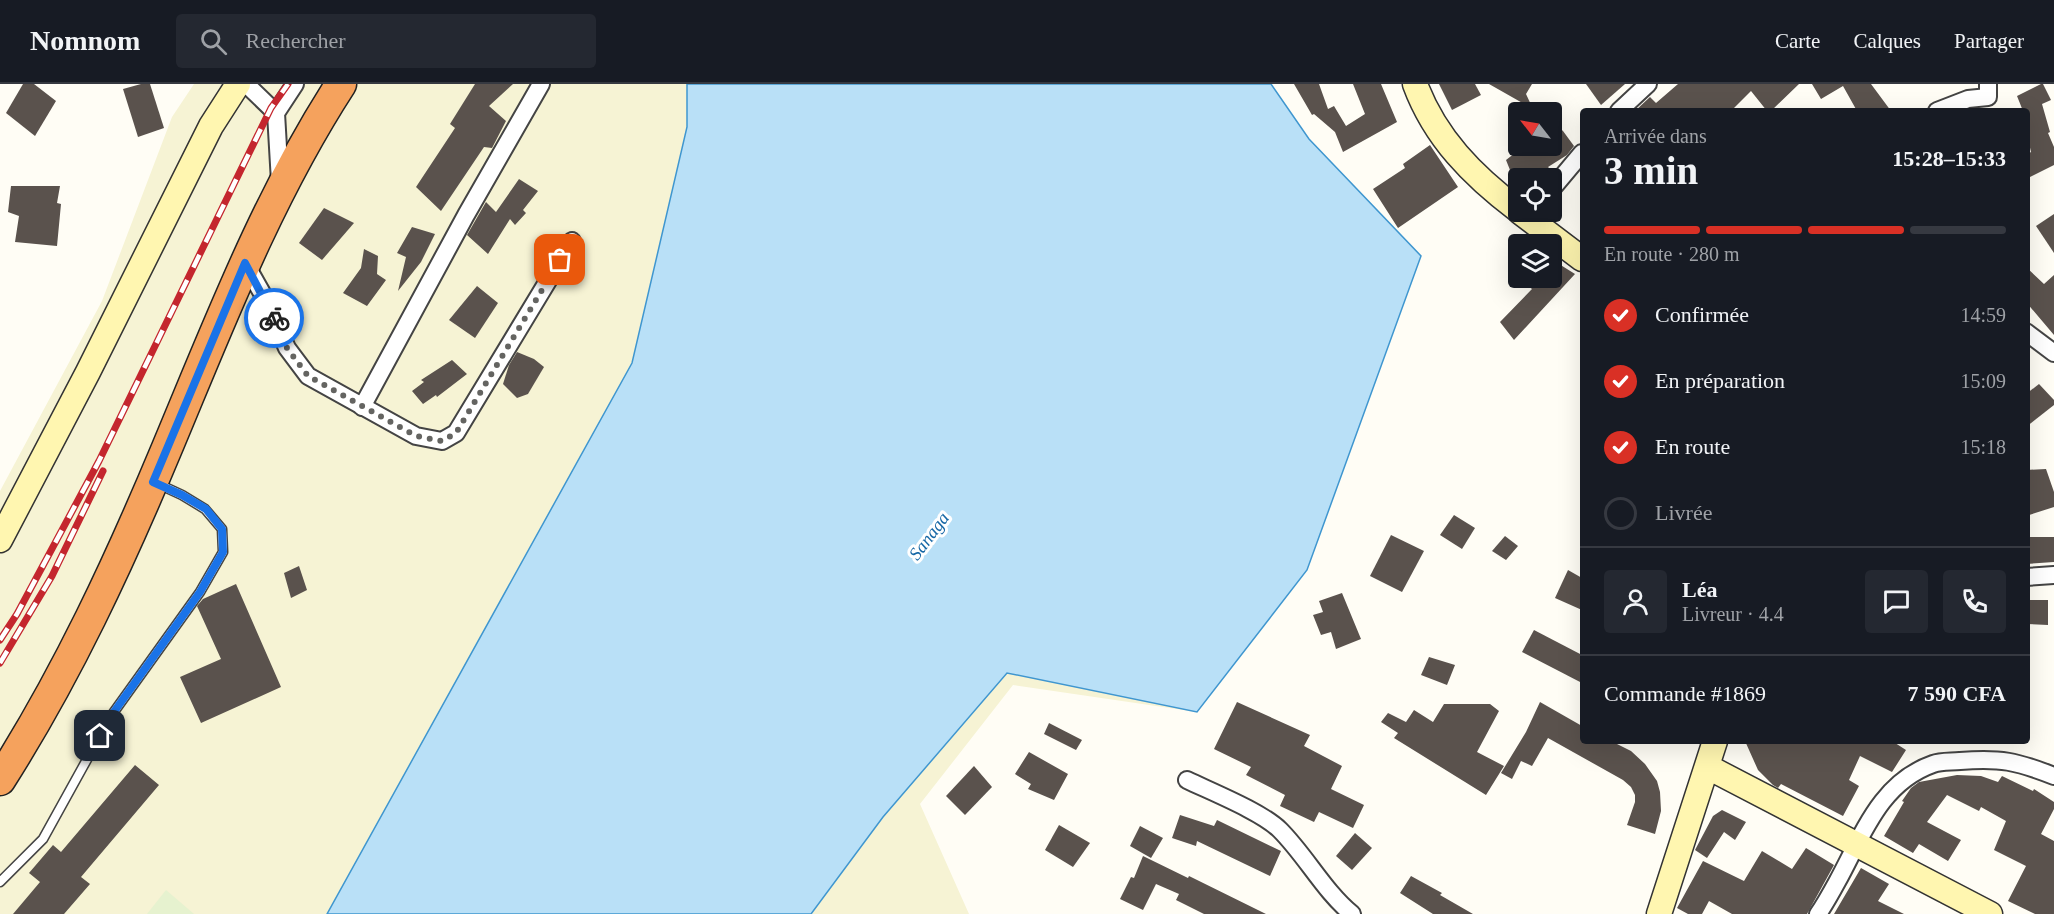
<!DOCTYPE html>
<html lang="fr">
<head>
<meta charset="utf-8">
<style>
  :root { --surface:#171b24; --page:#242831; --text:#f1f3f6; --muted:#9ea1a6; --line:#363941; --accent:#d93025 }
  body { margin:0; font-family:Georgia,serif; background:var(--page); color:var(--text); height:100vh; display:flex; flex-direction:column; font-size:22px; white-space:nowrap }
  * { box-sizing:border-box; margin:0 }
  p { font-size:20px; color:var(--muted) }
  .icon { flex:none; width:33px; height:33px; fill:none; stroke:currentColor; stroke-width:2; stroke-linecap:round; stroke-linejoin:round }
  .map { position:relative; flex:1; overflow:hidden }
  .side { position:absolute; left:1580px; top:24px; width:450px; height:636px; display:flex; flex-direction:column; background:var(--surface); border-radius:6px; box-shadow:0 6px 24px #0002 }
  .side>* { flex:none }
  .needle { width:39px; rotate:301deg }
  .fabs { position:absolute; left:1508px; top:18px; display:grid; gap:12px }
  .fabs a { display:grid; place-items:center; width:54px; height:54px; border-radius:6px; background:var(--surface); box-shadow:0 6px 24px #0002; font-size:30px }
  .pin { position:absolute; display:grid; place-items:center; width:51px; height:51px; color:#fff; margin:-26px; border-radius:12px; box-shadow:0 3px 9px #0006 }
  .courier { position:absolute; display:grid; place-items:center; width:60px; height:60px; margin:-30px; border:4px solid #1a73e8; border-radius:50%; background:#fff; color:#222; box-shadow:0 2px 8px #0007 }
  .summary em { font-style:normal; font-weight:700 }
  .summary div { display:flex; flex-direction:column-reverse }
  .summary { display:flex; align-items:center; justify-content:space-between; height:102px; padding:0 24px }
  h1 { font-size:39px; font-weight:700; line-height:45px }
  .bar { display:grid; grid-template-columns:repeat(4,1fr); gap:9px 6px; align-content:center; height:72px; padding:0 24px }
  .bar i { height:8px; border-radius:4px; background:var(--line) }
  .bar .selected { background:var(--accent) }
  .bar p { grid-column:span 4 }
  .line { display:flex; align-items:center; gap:15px; padding:0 24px; border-top:2px solid var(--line) }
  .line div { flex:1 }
  .round { display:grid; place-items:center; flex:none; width:63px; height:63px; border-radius:6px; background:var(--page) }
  ol { padding:0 24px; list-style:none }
  li { display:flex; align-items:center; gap:18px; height:66px }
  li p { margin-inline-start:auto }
  li .icon { padding:6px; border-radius:50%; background:var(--accent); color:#fff; stroke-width:4 }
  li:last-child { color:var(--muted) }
  li i { width:33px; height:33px; border:3px solid var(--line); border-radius:50% }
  header { display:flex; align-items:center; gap:36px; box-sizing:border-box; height:84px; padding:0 30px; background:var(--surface); border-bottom:2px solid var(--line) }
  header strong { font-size:28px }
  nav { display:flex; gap:33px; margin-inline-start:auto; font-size:21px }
  .search { width:420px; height:54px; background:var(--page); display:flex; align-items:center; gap:15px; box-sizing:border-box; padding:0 21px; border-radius:6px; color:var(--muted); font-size:22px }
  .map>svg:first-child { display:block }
  .farmland { fill:#f6f3d4 }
  .pitch { fill:#e6f2cf }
  .water { fill:#b9e0f7; stroke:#3f96cf; stroke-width:1.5 }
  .building { fill:#5a524d }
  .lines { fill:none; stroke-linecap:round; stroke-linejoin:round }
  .lane-casing { stroke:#444; stroke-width:11 }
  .street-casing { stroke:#444; stroke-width:20 }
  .secondary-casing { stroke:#333; stroke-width:27 }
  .highway-casing { stroke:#222; stroke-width:33 }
  .lane { stroke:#fff; stroke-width:8 }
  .street { stroke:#fff; stroke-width:16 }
  .secondary { stroke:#fff6b0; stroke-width:24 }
  .highway { stroke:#f5a25d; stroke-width:30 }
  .rail-casing { stroke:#c4262e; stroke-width:7 }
  .rail { stroke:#fff; stroke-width:4.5; stroke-dasharray:14; stroke-linecap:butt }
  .done { stroke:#646461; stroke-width:6; stroke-dasharray:0 10.8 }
  .route { stroke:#1a73e8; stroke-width:8 }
  .labels { text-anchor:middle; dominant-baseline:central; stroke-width:6; stroke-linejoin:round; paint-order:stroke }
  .water-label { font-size:18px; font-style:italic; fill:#1768a6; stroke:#fff }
</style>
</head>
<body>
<header>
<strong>Nomnom</strong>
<div class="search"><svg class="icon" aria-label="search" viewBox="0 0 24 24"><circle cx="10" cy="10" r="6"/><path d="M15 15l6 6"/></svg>Rechercher</div>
<nav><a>Carte</a><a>Calques</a><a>Partager</a></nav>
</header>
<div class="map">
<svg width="2054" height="830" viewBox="0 0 2054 830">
  <rect width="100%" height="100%" fill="#fffdf5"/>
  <g class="farmland">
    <path d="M194 0H687V43L632 279 327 830H0V407L102 217 172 33Z"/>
    <path d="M1007 589 1197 628 1013 601 920 720 969 830H811L883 733Z"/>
  </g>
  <path class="pitch" d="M166 806 194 830H147Z"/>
  <path class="water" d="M687 0H1271L1309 55 1421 172 1307 486 1197 628 1007 589 883 733 811 830H327L632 279 687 43Z"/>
  <g class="building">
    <path d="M23 0H34L56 17 35 52 6 29Z"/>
    <path d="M141 0H150L164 44 138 53 123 5Z"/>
    <path d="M475 0H513L489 22 506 37 492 64 484 63 441 127 416 103 455 44 450 40Z"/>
    <path d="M1294 0H1319L1328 25 1334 22 1346 42 1365 30 1353 0H1381L1397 38 1343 68 1335 48 1314 30 1312 31Z"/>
    <path d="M1439 0H1475L1481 11 1452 26Z"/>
    <path d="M1489 0H1532L1526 10 1533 25Z"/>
    <path d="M1586 0H1625L1601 21Z"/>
    <path d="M1678 0H1799L1771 27H1767L1751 7 1731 27H1635L1650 13 1656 19Z"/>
    <path d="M1812 0H1871L1891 27H1857L1843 2 1821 15Z"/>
    <path d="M2041 0H2043L2051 16 2042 20 2050 48 2048 49 2054 63V81L2026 95V71L2031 68 2026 46V27H2023L2017 12Z"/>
    <path d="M1551 36 1563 47 1574 62 1567 71 1548 83 1553 88 1547 94H1522L1510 86 1506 76 1524 62H1551Z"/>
    <path d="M1430 61 1458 103 1398 144 1373 105 1405 84 1403 80Z"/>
    <path d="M519 95 538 107 523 126 526 129 515 141 510 135 488 170 467 151 486 118 496 128Z"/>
    <path d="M11 102H60L57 119 61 120 57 162 15 158 19 132 8 128Z"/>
    <path d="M324 124 354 139 322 176 299 159Z"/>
    <path d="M2054 130V169L2036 142Z"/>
    <path d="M412 143 435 150 421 178 398 207 406 173 397 169Z"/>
    <path d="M364 165 378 172 377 190 386 196 367 222 343 209 361 184Z"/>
    <path d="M1551 175 1575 190 1514 256 1500 238 1532 205 1519 194H1551Z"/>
    <path d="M2026 183 2044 200 2054 191V251L2026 218Z"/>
    <path d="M477 202 498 219 475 254 449 236Z"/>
    <path d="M517 268 534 275 544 283 528 310 517 314 503 300 509 281Z"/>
    <path d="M452 276 467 290 437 313 436 311 423 320 412 307 424 298 421 296Z"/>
    <path d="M2039 300 2054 316V321L2026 343V310Z"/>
    <path d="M2046 385 2054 408V423L2026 432V386Z"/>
    <path d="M1454 431 1475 444 1462 465 1440 451Z"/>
    <path d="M1391 451 1424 467 1402 508 1370 492Z"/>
    <path d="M1505 452 1518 462 1506 476 1492 467Z"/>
    <path d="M2026 453H2054V478L2026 480Z"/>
    <path d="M299 482 307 506 291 514 284 489Z"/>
    <path d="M1568 486 1582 494V526L1555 514Z"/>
    <path d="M236 500 281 603 201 639 180 593 221 575 197 522 203 515Z"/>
    <path d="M1342 509 1361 555 1336 565 1331 548 1321 551 1313 531 1323 528 1319 517Z"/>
    <path d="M2026 516H2048V541L2026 540Z"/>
    <path d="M1534 546 1582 571V599L1522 568Z"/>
    <path d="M1429 573 1455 581 1447 601 1421 591Z"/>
    <path d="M1237 618 1310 651 1304 662 1342 682 1331 705 1364 721 1353 744 1319 728 1314 738 1280 722 1285 711 1246 691 1251 683 1214 665Z"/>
    <path d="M1540 618 1582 642V657H1611L1631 667 1645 680 1657 697 1660 708 1661 727 1655 750 1627 741 1635 718V711L1631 703 1623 696 1548 654 1532 682 1521 677 1512 695 1501 689 1526 648Z"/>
    <path d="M1444 620H1490L1499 627 1477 668 1504 682 1486 711 1394 654 1398 649 1381 638 1388 629 1406 638 1414 626 1433 638Z"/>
    <path d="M1049 639 1082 656 1076 666 1044 650Z"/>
    <path d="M1745 657H1892L1906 666 1892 688 1860 672 1849 696 1859 702 1843 732 1781 700 1778 704 1773 701 1758 686Z"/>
    <path d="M1029 668 1068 690 1054 716 1028 705 1031 700 1015 690Z"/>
    <path d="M135 681 159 701 81 793 90 800 64 830H13L40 798 29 789 53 761 61 768Z"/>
    <path d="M974 682 992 703 965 731 946 712Z"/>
    <path d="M1957 691 1981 692 1998 698 2002 692 2033 707 2034 705 2054 718V725L2041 750 2054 757V830H2035L2008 817 2026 782 1994 766 2006 737 1981 723 1979 727 1947 711 1927 738 1961 756 1948 777 1919 760 1913 769 1884 752 1904 718 1902 717 1911 704 1919 698Z"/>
    <path d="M1722 726 1746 738 1735 756 1724 748 1707 774 1695 766 1713 732Z"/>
    <path d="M1180 731 1214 742 1217 736 1281 767 1270 792 1197 757 1196 762 1172 754Z"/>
    <path d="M1059 741 1090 759 1073 783 1045 766Z"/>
    <path d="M1140 742 1163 754 1151 774 1130 762Z"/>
    <path d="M1355 749 1372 764 1352 786 1336 772Z"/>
    <path d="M1806 764 1834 781 1807 830H1732L1709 817 1702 830H1688L1677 824 1703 777 1744 797 1762 767 1792 785Z"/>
    <path d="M1143 772 1188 794 1189 792 1266 830H1204L1176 816 1179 810 1156 800 1143 826 1120 815 1131 793 1134 794Z"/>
    <path d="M1861 784 1889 800 1878 817 1904 830H1834Z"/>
    <path d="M1411 792 1442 809 1440 811 1473 830H1433L1400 809Z"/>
  </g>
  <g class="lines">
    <defs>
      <path id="lane" d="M0 798 43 755 111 632 200 508 223 468 222 445 205 425 182 411 156 399"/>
      <g id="street">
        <path d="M246 0 276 29"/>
        <path d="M1619 27 1648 0"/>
        <path d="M1937 27 1968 15 1988 13V0"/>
        <path d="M280 98 276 29 295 0"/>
        <path d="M1551 106 1582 69"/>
        <path d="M245 179 267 218 287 264 308 292 416 352 442 357 456 349 572 157"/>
        <path d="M2026 248 2054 269"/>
        <path d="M362 323 466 131 541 0"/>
        <path d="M2026 493 2054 491"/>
        <path d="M1187 696C1212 708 1262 728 1280 746 1306 772 1324 807 1352 830"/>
        <path d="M1818 830C1825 820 1831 809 1837 798 1862 753 1879 699 1933 680 1941 677 1951 678 1960 677 2001 674 2016 677 2054 692"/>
      </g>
      <g id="secondary">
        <path d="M1415 0C1435 54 1473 92 1518 126"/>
        <path d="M1520 128 1582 175"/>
        <path d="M0 456 88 288 211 42 238 0"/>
        <path d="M1708 683 1990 830"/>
        <path d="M1659 830 1715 657"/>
      </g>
      <path id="highway" d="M0 696C67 591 119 479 167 364 219 240 267 114 341 0"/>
    </defs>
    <use href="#lane" class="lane-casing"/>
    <use href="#street" class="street-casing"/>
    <use href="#secondary" class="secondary-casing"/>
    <use href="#highway" class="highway-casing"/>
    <use href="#lane" class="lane"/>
    <use href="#street" class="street"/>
    <use href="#secondary" class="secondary"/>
    <use href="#highway" class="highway"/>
    <defs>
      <g id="rail">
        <path d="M0 556 17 530 99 377 271 24 288 0"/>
        <path d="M0 579 52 492 103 387"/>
      </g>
    </defs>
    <use href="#rail" class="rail-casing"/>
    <use href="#rail" class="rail"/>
  </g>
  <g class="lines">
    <path class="done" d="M274 234 287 264 308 292 416 352 442 357 456 349 560 176"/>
    <path class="route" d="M100 652 111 632 200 508 223 468 222 445 206 425 182 411 153 398 245 179 274 234"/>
  </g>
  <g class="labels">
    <g class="water-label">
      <text transform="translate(929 452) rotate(-53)">Sanaga</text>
    </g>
  </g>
</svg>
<div class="fabs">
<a><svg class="needle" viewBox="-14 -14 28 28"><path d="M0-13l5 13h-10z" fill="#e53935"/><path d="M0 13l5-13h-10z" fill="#9ea1a6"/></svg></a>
<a><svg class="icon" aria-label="locate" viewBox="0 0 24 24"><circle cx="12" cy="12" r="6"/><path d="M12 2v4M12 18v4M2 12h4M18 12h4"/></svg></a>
<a><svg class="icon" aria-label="layers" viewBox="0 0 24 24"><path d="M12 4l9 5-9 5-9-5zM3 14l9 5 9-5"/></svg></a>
</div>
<div class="pin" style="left:560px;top:176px;background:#ea580c"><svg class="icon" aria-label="bag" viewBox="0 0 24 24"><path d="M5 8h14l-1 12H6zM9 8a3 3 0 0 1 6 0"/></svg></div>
<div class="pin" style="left:100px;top:652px;background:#1f2937"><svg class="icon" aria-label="home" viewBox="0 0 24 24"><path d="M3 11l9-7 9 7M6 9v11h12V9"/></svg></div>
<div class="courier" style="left:274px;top:234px"><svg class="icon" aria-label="bike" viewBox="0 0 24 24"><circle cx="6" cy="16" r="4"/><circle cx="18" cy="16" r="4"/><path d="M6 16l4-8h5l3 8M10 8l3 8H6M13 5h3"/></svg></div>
<section class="side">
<div class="summary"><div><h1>3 min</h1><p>Arrivée dans</p></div><em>15:28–15:33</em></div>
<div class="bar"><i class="selected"></i><i class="selected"></i><i class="selected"></i><i></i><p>En route · 280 m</p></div>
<ol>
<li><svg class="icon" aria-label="check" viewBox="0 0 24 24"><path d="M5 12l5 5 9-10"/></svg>Confirmée<p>14:59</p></li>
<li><svg class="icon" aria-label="check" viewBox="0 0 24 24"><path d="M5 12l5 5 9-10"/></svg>En préparation<p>15:09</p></li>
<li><svg class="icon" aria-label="check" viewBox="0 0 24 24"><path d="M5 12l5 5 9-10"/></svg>En route<p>15:18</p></li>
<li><i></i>Livrée</li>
</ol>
<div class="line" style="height:108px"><a class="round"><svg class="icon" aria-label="person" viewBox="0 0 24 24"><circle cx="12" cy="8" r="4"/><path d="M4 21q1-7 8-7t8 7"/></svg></a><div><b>Léa</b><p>Livreur · 4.4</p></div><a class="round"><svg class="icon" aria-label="chat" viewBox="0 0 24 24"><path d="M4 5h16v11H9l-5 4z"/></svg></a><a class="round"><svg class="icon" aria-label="phone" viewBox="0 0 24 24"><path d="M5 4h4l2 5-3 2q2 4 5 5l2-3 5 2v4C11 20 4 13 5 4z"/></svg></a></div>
<div class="line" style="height:78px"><div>Commande #1869</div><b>7 590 CFA</b></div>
</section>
</div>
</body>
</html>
